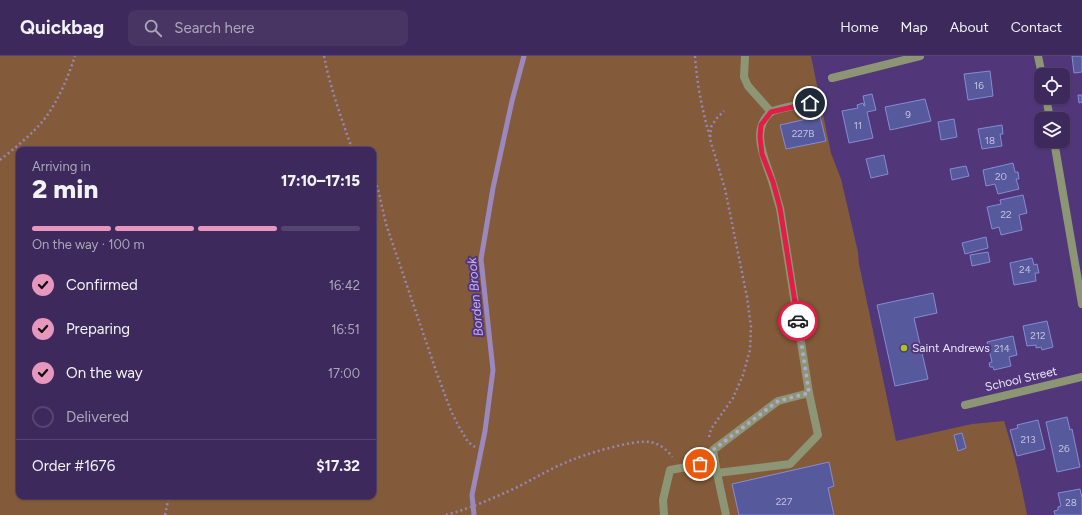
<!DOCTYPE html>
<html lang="en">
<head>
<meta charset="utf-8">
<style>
  :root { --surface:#3d295b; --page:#483564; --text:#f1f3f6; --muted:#ada6bb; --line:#564571; --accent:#e797bd }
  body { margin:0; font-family:Figtree,sans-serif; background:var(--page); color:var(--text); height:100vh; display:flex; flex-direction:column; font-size:15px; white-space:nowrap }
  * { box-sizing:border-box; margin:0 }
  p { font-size:13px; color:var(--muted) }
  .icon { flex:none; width:22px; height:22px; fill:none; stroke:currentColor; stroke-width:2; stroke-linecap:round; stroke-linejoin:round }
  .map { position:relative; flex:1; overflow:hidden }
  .side { position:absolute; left:16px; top:91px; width:360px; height:352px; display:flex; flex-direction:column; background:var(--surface); border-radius:8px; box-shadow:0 1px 3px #0004,0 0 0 1px var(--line) }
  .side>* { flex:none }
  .tools { position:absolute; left:1034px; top:12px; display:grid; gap:8px }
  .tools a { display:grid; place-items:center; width:36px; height:36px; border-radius:8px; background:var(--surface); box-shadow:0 1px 3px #0004,0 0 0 1px var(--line); font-size:20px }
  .pin { position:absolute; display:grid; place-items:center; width:34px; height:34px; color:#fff; margin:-17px; border:2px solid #fff; border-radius:50%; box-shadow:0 1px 4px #0007 }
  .courier { position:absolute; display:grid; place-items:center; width:40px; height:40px; margin:-20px; border:3px solid #e11d48; border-radius:50%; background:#fff; color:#222; box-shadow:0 1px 5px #0007 }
  .head em { font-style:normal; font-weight:800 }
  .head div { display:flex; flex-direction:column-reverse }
  .head { display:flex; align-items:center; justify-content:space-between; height:68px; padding:0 16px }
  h1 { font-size:26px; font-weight:800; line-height:30px }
  .bar { display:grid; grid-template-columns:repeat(4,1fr); gap:6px 4px; align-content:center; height:48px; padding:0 16px }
  .bar i { height:5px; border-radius:3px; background:var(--line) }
  .bar .selected { background:var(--accent) }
  .bar p { grid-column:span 4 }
  .line { display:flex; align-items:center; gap:10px; padding:0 16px; border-top:1px solid var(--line) }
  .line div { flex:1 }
  ol { padding:0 16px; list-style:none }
  li { display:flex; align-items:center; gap:12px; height:44px }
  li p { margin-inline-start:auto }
  li .icon { padding:4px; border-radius:50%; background:var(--accent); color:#111; stroke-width:4 }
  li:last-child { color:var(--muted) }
  li i { width:22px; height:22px; border:2px solid var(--line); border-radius:50% }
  header { display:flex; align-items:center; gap:24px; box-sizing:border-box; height:56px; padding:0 20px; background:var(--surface); border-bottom:1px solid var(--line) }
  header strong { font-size:19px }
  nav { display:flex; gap:22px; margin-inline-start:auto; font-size:14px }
  .search { width:280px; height:36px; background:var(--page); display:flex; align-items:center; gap:10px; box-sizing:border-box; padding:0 14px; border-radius:8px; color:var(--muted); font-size:15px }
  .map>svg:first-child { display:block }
  .green { fill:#835b3a; fill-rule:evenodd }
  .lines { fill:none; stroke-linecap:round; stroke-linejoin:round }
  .stream { stroke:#9b88be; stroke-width:5 }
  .building { fill:#56599b; stroke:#868bd5 }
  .path { stroke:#9786b4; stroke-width:2.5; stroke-dasharray:2 3; stroke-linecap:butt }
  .lane { stroke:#8d9674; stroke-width:8 }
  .street { stroke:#8d9674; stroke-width:8 }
  .done { stroke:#b4a7ce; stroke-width:4; stroke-dasharray:0 7.2 }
  .route { stroke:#e11d48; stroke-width:5 }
  .poi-dot { fill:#aac718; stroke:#513779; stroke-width:1.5 }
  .labels { text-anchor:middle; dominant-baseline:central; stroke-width:4; stroke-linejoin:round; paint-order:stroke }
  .number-label { font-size:10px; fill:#c5c0e3 }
  .poi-label { font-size:12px; fill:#eae3fb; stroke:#513779; text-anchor:start }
  .street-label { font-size:12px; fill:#eae3fb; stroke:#513779 }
  .water-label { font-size:13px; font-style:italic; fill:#c8aefa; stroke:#513779 }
</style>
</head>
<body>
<header>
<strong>Quickbag</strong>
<div class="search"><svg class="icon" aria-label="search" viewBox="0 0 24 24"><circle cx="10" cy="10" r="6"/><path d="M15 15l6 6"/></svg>Search here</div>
<nav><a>Home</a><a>Map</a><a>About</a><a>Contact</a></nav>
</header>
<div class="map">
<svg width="1082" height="459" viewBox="0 0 1082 459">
  <rect width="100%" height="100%" fill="#513779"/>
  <path class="green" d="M0 0H811L831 97 841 123 858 196 859 208 896 385 972 368 1004 365C1014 396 1021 427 1027 459H0ZM19 94H373V440H19Z"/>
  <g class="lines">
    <path class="stream" d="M474 459 472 439 485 375 493 314 481 203 493 132 512 45 524 0"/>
  </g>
  <g class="building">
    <path d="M1072 0H1082V16L1074 17Z"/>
    <path d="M990 15 993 40 968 44 964 18Z"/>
    <path d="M872 38 876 54 867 56 873 82 849 87 842 55 858 52 857 49 863 47 864 50H865L863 40Z"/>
    <path d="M1078 39H1082V46L1079 47Z"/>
    <path d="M925 43 931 65 890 74 885 51Z"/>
    <path d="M820 60 826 85 786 93 780 69Z"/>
    <path d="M954 63 957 81 941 84 938 66Z"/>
    <path d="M1002 69 1003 78H1000L1002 90 982 93 978 73Z"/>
    <path d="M884 99 888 118 871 122 866 103Z"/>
    <path d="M1013 107 1015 116H1018L1019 123H1016L1019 133 998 138 995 128 986 130 983 114Z"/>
    <path d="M966 110 969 120 952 124 950 113Z"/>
    <path d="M1023 139 1027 157 1019 159 1022 174 1001 179 999 171 992 173 987 151 1001 148 1000 144Z"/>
    <path d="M986 181 988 192 965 198 962 187Z"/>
    <path d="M988 196 990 206 972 210 970 199Z"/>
    <path d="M1032 202 1034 209 1037 208 1039 217H1035L1036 225 1014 229 1010 207Z"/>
    <path d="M933 237 937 257 914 262 928 323 895 330 877 249Z"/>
    <path d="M1047 265 1053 291 1042 294 1041 291 1036 292V289L1027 290 1023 270Z"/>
    <path d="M1013 280 1017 299 1009 301 1011 310 994 314 993 311H990L989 307 992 306 987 286Z"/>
    <path d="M1067 361 1070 374 1072 373 1080 411 1057 416 1046 366Z"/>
    <path d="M1038 364 1045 393 1017 400 1010 374 1018 372 1017 369Z"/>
    <path d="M962 377 966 392 958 395 954 379Z"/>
    <path d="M829 406 834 430 828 432 834 459H739L732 428Z"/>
    <path d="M1080 433 1082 442V459H1055L1054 455 1058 454V451L1061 450 1058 437Z"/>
  </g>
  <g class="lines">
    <g class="path">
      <path d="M324 0C330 31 341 61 351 90L350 94"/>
      <path d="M695 0C697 28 702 54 710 81"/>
      <path d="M351 90 354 94"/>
      <path d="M0 104C16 91 33 78 46 61 59 43 68 21 75 0"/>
      <path d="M373 120 378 133 386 168 436 315 451 355 458 369 468 386 475 391"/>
      <path d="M709 381 711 373 733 342 743 319 750 294 751 271 747 241 725 133 710 83 711 71 716 63 724 55"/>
      <path d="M165 459 169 440"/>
      <path d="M446 459C468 453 489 444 509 435 529 426 547 414 567 406 582 399 634 383 650 386 658 387 668 394 672 401"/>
    </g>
    <g class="lane">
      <path d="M745 0 744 21 748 30 771 56"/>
      <path d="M717 417 713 394 778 345 809 337"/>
      <path d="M664 459 663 444 670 414 715 406"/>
      <path d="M726 459 717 417 790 408 818 379 809 337 780 152C777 143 775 134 772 125 766 105 749 74 771 56 775 53 802 48 810 47"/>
    </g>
    <g class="street">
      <path d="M1038 0 1042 19"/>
      <path d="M832 22 920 0"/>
      <path d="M1046 41 1050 63"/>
      <path d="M1054 85 1082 248"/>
      <path d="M965 349 1082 321"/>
    </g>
  </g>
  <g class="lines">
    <path class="done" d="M700 408 715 406 713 394 778 345 809 337 798 265"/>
    <path class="route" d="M798 265 780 152 773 126 762 98 760 81 761 69 771 56 810 47"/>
  </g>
  <circle class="poi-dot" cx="904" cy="292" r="4"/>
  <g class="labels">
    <g class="number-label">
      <text x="979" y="29">16</text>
      <text x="908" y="58">9</text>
      <text x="858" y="69">11</text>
      <text x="803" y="77">227B</text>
      <text x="990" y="84">18</text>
      <text x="1001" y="120">20</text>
      <text x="1006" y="158">22</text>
      <text x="1025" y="213">24</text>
      <text x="1038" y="279">212</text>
      <text x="1002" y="292">214</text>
      <text x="1028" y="383">213</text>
      <text x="1064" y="392">26</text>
      <text x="784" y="445">227</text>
      <text x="1071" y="446">28</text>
    </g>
    <g class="poi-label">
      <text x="912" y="292">Saint Andrews</text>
    </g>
    <g class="street-label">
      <text transform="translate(1021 323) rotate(-13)">School Street</text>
    </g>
    <g class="water-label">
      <text transform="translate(475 241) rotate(-95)">Borden Brook</text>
    </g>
  </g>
</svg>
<div class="tools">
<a><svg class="icon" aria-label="locate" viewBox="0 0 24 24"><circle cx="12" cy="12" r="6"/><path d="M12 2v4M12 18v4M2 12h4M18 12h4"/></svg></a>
<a><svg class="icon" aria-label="layers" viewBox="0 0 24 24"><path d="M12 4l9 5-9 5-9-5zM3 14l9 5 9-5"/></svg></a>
</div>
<div class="pin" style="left:700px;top:408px;background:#ea580c"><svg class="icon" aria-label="bag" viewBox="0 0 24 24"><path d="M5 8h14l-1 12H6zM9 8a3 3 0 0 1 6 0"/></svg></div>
<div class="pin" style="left:810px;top:47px;background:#1f2937"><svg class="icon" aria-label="home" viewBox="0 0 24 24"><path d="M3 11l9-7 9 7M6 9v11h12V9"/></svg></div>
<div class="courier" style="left:798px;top:265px"><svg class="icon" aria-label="car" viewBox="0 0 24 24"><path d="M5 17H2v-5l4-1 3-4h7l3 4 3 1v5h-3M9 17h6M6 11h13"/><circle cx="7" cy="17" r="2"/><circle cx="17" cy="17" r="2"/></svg></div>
<section class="side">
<div class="head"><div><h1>2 min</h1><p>Arriving in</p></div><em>17:10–17:15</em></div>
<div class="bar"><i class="selected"></i><i class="selected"></i><i class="selected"></i><i></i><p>On the way · 100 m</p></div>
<ol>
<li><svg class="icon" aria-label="check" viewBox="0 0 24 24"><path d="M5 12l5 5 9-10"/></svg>Confirmed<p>16:42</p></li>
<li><svg class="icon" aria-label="check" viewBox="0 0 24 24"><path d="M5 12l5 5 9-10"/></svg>Preparing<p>16:51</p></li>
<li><svg class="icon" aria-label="check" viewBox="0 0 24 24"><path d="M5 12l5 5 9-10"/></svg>On the way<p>17:00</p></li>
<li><i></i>Delivered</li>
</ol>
<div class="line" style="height:52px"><div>Order #1676</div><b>$17.32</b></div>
</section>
</div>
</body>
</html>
